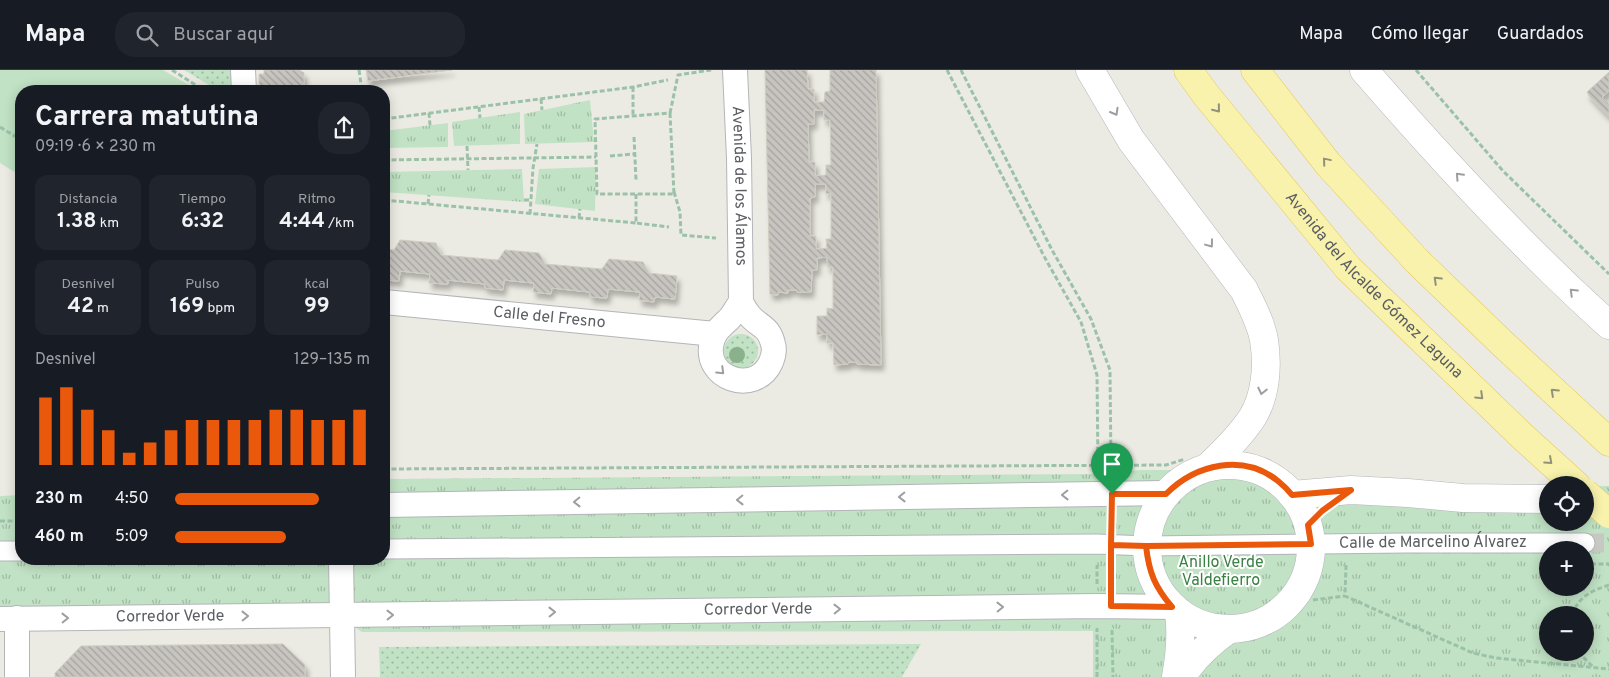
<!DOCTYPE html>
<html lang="es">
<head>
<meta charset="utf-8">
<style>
  body { margin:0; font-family:Overpass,sans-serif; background:#20242c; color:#f1f3f6; height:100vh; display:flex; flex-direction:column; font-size:19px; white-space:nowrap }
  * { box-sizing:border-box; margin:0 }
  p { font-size:16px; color:#9ea1a6 }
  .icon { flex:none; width:28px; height:28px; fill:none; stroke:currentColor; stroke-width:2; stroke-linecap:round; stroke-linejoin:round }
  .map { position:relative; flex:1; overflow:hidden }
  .panel { position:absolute; left:15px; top:15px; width:375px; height:480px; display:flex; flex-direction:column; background:#171b24; border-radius:20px; box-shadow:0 2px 12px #0003 }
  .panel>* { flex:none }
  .tools { position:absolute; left:1539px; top:406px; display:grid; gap:10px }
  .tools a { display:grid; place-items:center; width:55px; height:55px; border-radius:50%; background:#171b24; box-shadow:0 2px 12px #0003; font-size:25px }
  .pin { position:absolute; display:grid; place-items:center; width:42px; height:42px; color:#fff; margin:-51px -21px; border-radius:50% 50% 50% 0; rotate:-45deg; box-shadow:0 0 5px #0007 }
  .pin .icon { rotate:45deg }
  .round { display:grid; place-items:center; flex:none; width:52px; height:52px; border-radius:20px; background:#20242c }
  .summary { display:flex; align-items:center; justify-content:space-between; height:85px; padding:0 20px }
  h1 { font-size:28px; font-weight:700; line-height:38px }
  .metrics { display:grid; grid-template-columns:repeat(3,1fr); gap:8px; height:85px; padding:5px 20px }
  .metrics div { display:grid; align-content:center; border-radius:12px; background:#20242c; text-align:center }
  .metrics b { font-size:21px; font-weight:700 }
  .metrics small { font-size:14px; font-weight:400 }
  .metrics p { font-size:14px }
  .chart { height:140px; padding:10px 20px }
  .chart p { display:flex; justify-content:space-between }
  .chart svg { width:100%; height:90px; margin-top:5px; stroke:#ea580c; stroke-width:6 }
  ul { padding:0 20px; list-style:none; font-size:16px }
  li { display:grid; grid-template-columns:80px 60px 1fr; align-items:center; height:38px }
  li i { height:12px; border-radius:6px; background:#ea580c }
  header { display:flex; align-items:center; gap:30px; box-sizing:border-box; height:70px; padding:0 25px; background:#171b24; border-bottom:1px solid #363941 }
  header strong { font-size:24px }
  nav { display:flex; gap:28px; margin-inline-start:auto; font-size:18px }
  .search { width:350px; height:45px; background:#20242c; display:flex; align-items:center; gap:12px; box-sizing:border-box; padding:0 18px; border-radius:20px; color:#9ea1a6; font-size:19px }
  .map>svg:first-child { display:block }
</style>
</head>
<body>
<header>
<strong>Mapa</strong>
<div class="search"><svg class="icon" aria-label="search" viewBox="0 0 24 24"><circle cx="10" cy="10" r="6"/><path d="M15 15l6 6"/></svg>Buscar aquí</div>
<nav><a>Mapa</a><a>Cómo llegar</a><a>Guardados</a></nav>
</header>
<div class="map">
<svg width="1609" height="607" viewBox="0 0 1609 607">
  <defs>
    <pattern id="grass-dots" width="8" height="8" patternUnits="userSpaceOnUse" patternTransform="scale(1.25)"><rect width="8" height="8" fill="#c1e2c4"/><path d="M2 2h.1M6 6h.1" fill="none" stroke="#a0baa3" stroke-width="1.8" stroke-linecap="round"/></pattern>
    <pattern id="park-tufts" width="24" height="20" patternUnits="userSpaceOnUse" patternTransform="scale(1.25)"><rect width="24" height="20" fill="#c1e2c4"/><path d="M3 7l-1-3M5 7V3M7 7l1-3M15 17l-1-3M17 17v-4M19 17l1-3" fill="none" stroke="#a0baa3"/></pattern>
    <pattern id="building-back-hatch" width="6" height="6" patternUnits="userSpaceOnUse" patternTransform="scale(1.25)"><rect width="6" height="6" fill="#c8c5c0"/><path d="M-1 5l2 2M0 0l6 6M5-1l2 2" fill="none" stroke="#a5a39f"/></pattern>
    <filter id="shadow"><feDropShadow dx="3" dy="5.5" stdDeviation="2.5" flood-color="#0004"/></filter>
  </defs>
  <rect width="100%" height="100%" fill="#ecebe3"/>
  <g fill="url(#grass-dots)">
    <path d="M184,0H234V21H219Z"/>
    <circle cx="741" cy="281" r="17"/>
    <path d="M921,574L902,607H380L379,577Z"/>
  </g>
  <g fill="url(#park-tufts)" fill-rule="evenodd">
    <path d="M590,30L594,72L525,74L524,44Z"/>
    <path d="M520,42V74L454,76L452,52Z"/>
    <path d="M448,53V77L384,78V61Z"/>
    <path d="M596,97L595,141L535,134L539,99Z"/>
    <path d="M522,99L524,132L384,122V102Z"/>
    <path d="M1226,395C1257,397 1270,403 1292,425L1547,417L1548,452H1585V416H1609V607H1093V561L362,562L332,542L0,544V426L21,425V489H384V409L1098,404L1140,400H1199ZM1548,480H1585V518H1548ZM1548,545H1585V582H1548Z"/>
  </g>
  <path fill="#c1e2c4" d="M0,0H163L199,21H21V106L0,93Z"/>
  <g fill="url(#building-back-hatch)" stroke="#d0cdc2" fill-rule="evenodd" filter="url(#shadow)">
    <path d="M264,0H299L304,3V21H259V4H264Z"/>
    <path d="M366,0H452L368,11Z"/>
    <path d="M765,0H807L808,19H814V32H824L825,22L830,21V0H876L881,295L857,294V292H849L848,294L834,295L833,273H827V264L817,265V246H827V238L833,239V197H828L827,187L817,188V200H812L811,222H797V220H788V223L778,222V225L770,224ZM814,40H824V50H830L831,95H826V105L815,106V92H809L808,54H814ZM815,114H826V124L831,123V169H826L827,178L816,179V166H810V128L815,127Z"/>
    <path d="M1609,2V21L1602,27L1609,34V47L1589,26L1587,22Z"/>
    <path d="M400,170L436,173L441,185L498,190L505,180L539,183L545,194L602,199L609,189L643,192L649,203L677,206L675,229L655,227L654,232L639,230L640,222L608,219L607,228L590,227V222L552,218L551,224L533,222L534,213L504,210L503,220L485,218V214L448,210V214L429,213L430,204L400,201L399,211L384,210V179L394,180Z"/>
    <path d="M283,574L305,595V607H55V603L81,576Z"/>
  </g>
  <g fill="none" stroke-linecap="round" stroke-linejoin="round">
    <path stroke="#c8c8c3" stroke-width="19" stroke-dasharray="19 9" stroke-linecap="butt" d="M1585,473H1609"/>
    <g stroke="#b3b5b9" stroke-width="21">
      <g id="pedestrian">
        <path id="s1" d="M384,479L1097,474L1146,476L1407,473H1585"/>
        <path d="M0,481H21"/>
      </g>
    </g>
    <g stroke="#b3b5b9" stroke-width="26">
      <g id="minor">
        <path d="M243,0L244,21"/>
        <path id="s2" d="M735,0L739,88L741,232C736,238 733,246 727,251C720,258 714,262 712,272C702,308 755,327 771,292C773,287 775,280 773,274C769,256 759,257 749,245C746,241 743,236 741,232"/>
        <path id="s3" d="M384,232L715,264"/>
        <path d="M384,435L1166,423"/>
        <path d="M341,489L343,607"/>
        <path d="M17,548V607"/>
        <path id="s4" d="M0,549L1097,536L1173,537"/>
      </g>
    </g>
    <g stroke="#b3b5b9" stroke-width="29">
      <g id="tertiary">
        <path d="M1090,0L1131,70L1244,220C1252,236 1261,253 1264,270C1268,295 1266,326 1252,348C1240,366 1224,382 1208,397"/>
        <path d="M1364,0C1441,89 1521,176 1609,255"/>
        <circle cx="1229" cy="477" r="82"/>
        <path d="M1292,425L1351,420L1408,423L1463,428L1548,429"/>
        <path d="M1176,607C1180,585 1182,565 1179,543"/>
        <path d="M1181,607C1194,588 1209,573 1228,560"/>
      </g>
    </g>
    <g stroke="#e5cb63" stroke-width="29">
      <g id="primary">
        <path id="s5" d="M1188,0L1206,25L1348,198L1522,366L1576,415"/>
        <path d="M1255,0L1328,94L1417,191L1504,275L1609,372"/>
      </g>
    </g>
    <g stroke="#9bc2a9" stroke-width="3" stroke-dasharray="5 2.5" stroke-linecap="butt">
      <path d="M172,0L205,21"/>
      <path d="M359,0L362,21"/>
      <path d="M947,0L1045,188L1081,252L1097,305L1098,396"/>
      <path d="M961,0L1052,180L1091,249L1110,300L1111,397"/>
      <path d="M1416,0L1503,101L1609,204"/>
      <path d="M633,17V46"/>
      <path d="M541,29L542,40"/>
      <path d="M479,37L480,48"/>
      <path d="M429,43L430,55"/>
      <path d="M670,43L674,124H597L595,49Z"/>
      <path d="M670,43L678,5L711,0"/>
      <path d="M384,49L633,17L668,10"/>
      <path d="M0,57L21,70"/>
      <path d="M634,67L636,110"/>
      <path d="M467,76L468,100"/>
      <path d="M610,86L634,84"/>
      <path d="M384,90L596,87"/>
      <path d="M674,122L680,142L681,165L716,168"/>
      <path d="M636,124V153L669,157"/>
      <path d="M384,130L636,153"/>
      <path d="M524,130H531"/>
      <path d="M428,134L429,125"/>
      <path d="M530,144L533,98L537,74"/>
      <path d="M579,148L580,139"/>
      <path d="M384,399L1166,395L1185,389"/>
      <path d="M0,451H21"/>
      <path d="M1591,494H1609"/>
      <path d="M1346,495L1345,526L1473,583L1496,588L1609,599"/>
      <path d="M1097,514V495"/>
      <path d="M1111,514L1112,495"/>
      <path d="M1313,530L1345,526"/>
      <path d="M1572,545C1579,526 1591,521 1609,515"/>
      <path d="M1112,560L1113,607"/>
      <path d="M1578,582L1593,597"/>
      <path d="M1097,607V558"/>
    </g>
    <use href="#pedestrian" stroke="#fff" stroke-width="19"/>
    <use href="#minor" stroke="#fff" stroke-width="24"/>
    <use href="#tertiary" stroke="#fff" stroke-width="28"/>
    <use href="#primary" stroke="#f8f2ac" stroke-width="28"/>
    <g stroke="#e5cb63" stroke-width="29" stroke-linecap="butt">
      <path id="primary-bridge" d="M1585,423L1609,444"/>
    </g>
    <use href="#primary-bridge" stroke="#f8f2ac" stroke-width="28"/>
  </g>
  <circle fill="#8bb18c" cx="737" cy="285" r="8"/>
  <defs><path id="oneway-chevron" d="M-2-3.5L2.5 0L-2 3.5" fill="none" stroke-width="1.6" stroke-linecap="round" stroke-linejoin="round" transform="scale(1.25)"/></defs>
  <g stroke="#92917c">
    <use href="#oneway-chevron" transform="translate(1217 39) rotate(51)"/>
    <use href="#oneway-chevron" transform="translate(1326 91) rotate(-130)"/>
    <use href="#oneway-chevron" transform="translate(1437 210) rotate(-136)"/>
    <use href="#oneway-chevron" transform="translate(1554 322) rotate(-137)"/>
    <use href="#oneway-chevron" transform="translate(1480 326) rotate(44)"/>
    <use href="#oneway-chevron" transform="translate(1549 391) rotate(42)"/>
  </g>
  <g stroke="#9d9ea1">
    <use href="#oneway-chevron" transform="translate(1115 42) rotate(60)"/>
    <use href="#oneway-chevron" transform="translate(1459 106) rotate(-133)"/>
    <use href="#oneway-chevron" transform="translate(1210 174) rotate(53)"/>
    <use href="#oneway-chevron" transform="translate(1573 222) rotate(-136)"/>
    <use href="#oneway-chevron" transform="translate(721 301) rotate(44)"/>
    <use href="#oneway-chevron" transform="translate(1262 321) rotate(103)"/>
    <use href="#oneway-chevron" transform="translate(1065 425) rotate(179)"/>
    <use href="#oneway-chevron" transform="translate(902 427) rotate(179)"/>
    <use href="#oneway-chevron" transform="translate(740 430) rotate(179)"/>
    <use href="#oneway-chevron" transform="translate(577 432) rotate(179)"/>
    <use href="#oneway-chevron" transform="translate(1000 537) rotate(-1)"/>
    <use href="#oneway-chevron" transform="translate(837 539) rotate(-1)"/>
    <use href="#oneway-chevron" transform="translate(552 542) rotate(-1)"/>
    <use href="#oneway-chevron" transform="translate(390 545) rotate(-1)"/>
    <use href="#oneway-chevron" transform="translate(245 546) rotate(-1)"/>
    <use href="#oneway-chevron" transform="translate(65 548) rotate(-1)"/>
  </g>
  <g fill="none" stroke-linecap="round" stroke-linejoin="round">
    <g stroke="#fff" stroke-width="10">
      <path id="route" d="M1112,424L1111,475L1146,476C1149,503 1155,517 1172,537L1111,536V475L1146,476L1311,474L1308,455L1322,441L1351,420L1292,425C1288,420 1283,415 1278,411C1243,383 1196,394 1166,424H1112"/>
    </g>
    <use href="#route" stroke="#ea580c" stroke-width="6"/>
  </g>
  <g text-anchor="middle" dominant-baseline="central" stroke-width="4" stroke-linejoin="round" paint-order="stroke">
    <g font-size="16" fill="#5b5d62" stroke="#fff">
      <text stroke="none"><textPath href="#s2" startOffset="116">Avenida de los Álamos</textPath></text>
      <text stroke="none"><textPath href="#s5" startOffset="285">Avenida del Alcalde Gómez Laguna</textPath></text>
      <text stroke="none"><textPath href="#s3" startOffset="166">Calle del Fresno</textPath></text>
      <text stroke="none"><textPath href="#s1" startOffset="1049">Calle de Marcelino Álvarez</textPath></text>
      <text stroke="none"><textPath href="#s4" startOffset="758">Corredor Verde</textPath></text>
      <text stroke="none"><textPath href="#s4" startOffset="170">Corredor Verde</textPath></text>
    </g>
    <g font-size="16" fill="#3b8144" stroke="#fff">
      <text x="1221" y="493">Anillo Verde<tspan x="1221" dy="18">Valdefierro</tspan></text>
    </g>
  </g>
</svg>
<div class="tools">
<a><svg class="icon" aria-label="locate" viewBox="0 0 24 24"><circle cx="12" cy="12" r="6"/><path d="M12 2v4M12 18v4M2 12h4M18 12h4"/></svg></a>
<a>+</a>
<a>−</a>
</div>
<div class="pin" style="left:1112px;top:424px;background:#1e9e55"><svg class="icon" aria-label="arrive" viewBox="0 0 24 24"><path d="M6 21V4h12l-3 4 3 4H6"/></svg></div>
<section class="panel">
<div class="summary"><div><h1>Carrera matutina</h1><p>09:19 · 6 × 230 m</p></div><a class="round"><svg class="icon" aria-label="share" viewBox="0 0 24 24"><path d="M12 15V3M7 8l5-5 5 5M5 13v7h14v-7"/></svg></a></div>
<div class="metrics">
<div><p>Distancia</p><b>1.38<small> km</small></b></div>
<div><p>Tiempo</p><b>6:32</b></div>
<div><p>Ritmo</p><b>4:44<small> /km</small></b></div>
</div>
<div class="metrics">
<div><p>Desnivel</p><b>42<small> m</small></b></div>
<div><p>Pulso</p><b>169<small> bpm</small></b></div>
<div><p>kcal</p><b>99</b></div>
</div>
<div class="chart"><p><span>Desnivel</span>129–135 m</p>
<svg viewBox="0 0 160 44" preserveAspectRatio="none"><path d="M5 44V11M15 44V6M25 44V17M35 44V27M45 44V38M55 44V33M65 44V27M75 44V22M85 44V22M95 44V22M105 44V22M115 44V17M125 44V17M135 44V22M145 44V22M155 44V17"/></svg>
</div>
<ul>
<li><b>230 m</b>4:50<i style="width:74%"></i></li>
<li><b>460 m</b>5:09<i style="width:57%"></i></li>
</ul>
</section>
</div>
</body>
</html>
